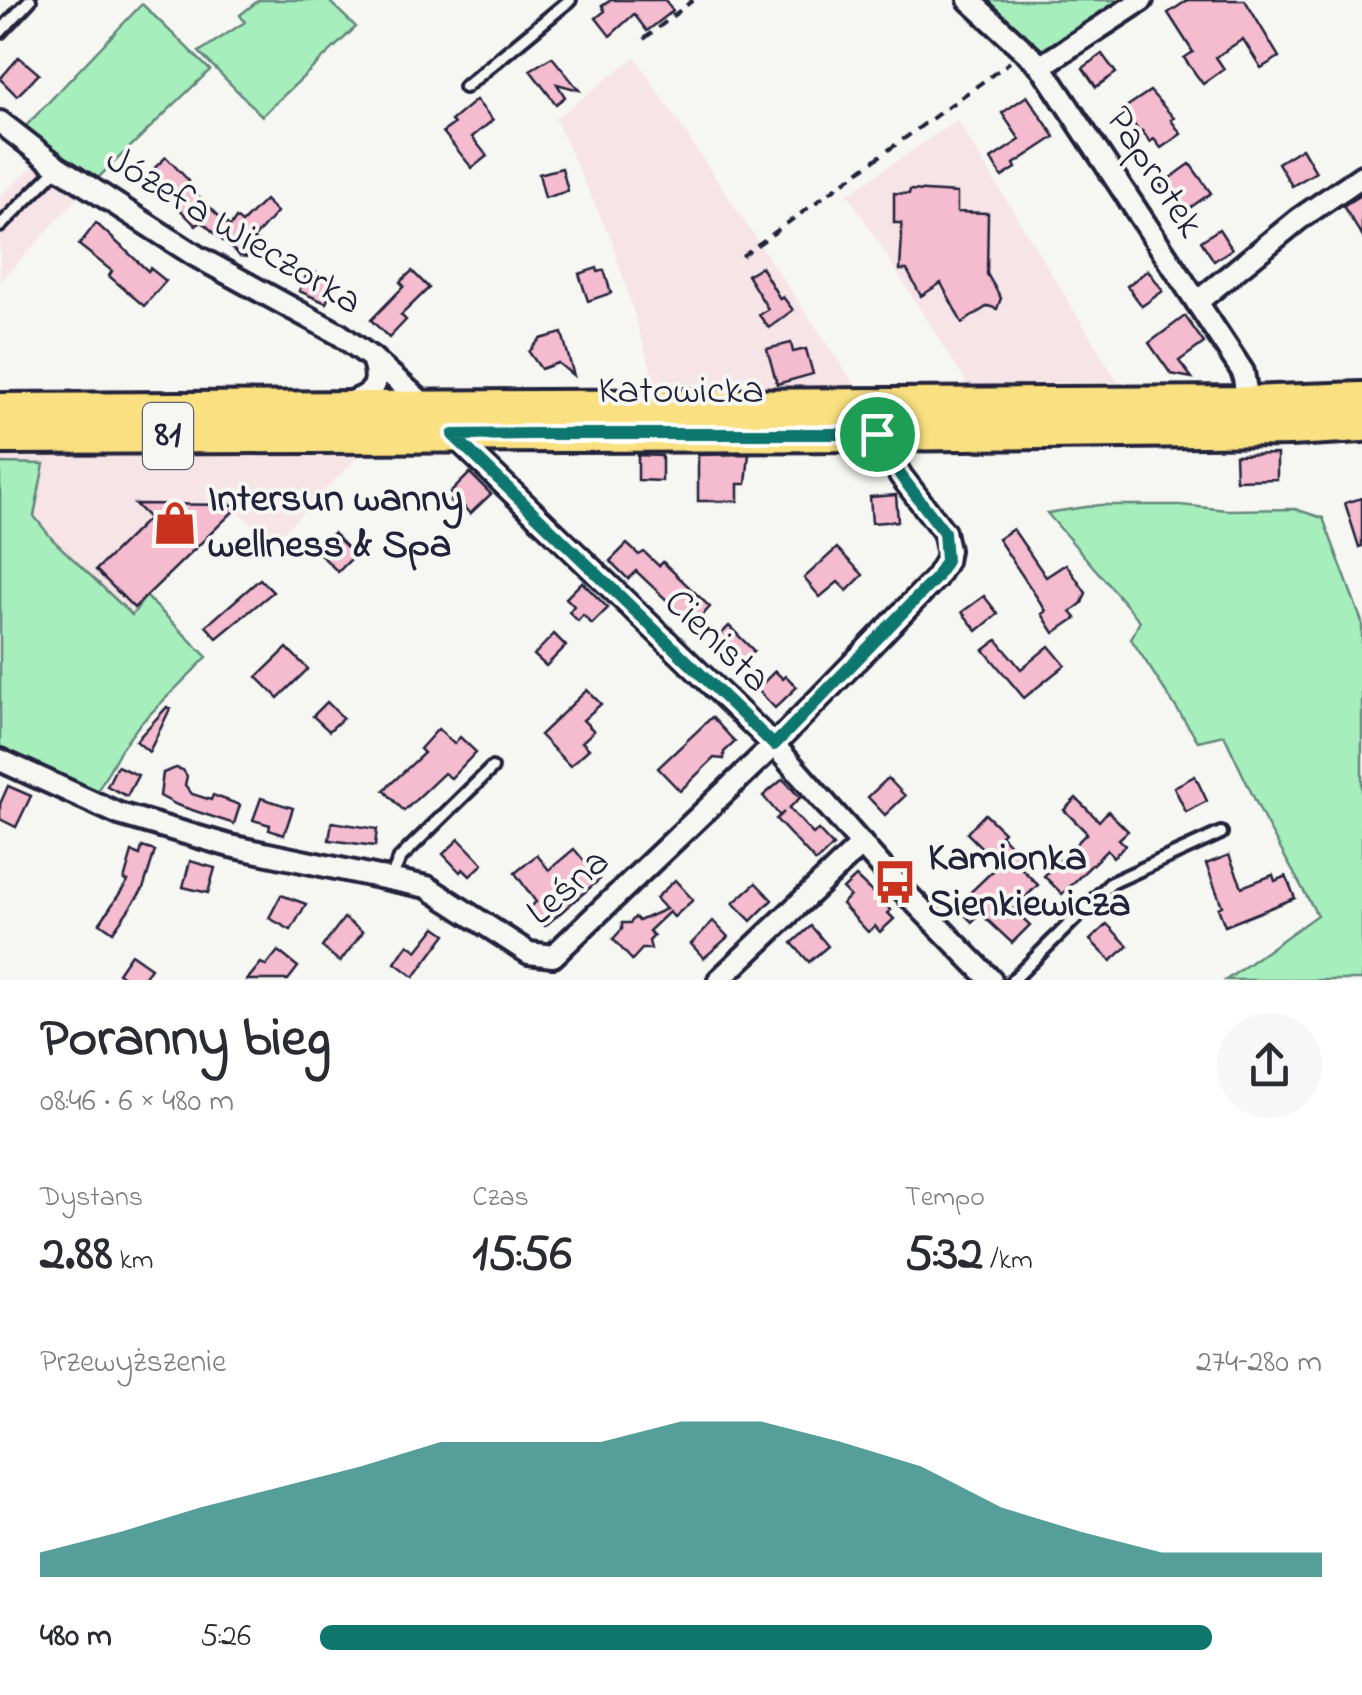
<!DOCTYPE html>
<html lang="pl">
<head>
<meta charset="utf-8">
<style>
  body { margin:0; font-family:"Indie Flower",sans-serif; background:#f7f7f7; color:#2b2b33; height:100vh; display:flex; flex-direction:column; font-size:38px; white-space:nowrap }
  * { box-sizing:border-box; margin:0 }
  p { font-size:32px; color:#7c7c81 }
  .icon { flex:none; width:55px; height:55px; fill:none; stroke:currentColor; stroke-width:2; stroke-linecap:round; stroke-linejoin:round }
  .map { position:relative; height:980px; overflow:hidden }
  .drawer { display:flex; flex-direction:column; background:#fff; flex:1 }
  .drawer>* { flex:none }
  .pin { position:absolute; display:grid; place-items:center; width:85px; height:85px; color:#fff; margin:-42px; border:5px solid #fff; border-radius:50%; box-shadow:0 2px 10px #0007 }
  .round { display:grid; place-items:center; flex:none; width:105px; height:105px; border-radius:52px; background:#f7f7f7 }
  .overview { display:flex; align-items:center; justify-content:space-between; height:170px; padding:0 40px }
  h1 { font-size:55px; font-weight:700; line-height:75px }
  .figures { display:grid; grid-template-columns:repeat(3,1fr); gap:15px; height:170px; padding:10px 40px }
  .figures div { display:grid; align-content:center }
  .figures b { font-size:50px; font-weight:700 }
  .figures small { font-size:28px; font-weight:400 }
  .figures p { font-size:28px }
  .chart { height:280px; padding:20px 40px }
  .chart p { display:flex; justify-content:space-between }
  .chart svg { width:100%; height:180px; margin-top:10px; fill:#0f766e; opacity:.7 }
  ul { padding:0 40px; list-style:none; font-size:32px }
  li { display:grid; grid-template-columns:160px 120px 1fr; align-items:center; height:75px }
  li i { height:25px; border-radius:12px; background:#0f766e }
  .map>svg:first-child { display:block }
</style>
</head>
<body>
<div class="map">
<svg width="1362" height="980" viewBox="0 0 1362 980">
  <rect width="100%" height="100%" fill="#f6f6f2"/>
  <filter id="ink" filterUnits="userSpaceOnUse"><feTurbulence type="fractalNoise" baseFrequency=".01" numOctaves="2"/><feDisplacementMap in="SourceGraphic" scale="20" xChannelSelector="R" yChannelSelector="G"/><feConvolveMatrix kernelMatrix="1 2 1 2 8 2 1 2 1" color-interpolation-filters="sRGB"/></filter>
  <g filter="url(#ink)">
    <g fill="#f6e4e7">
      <path d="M635,57L766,254L856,387L655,383L612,241L555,119Z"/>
      <path d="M957,120L1118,382L968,385L848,194Z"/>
      <path d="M37,163L83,192L0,282V196Z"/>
      <path d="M0,402L365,450L274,541L235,510L146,596L133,616L53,540L34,516L43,464L0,463Z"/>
    </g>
    <g fill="#a6efbd" stroke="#64887c" stroke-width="2.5">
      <path d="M259,0H328L356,27L262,116L199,52L245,22L240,15Z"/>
      <path d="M987,0H1132L1048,55Z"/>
      <path d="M142,4L210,70L97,179L59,154L26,126Z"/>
      <path d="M0,463L44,464L34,516L53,540L132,615L146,596L207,657L139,725L121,749L94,797L0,748Z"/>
      <path d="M1099,505H1180L1227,510L1295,509L1323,518L1362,622V980H1226L1317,915L1265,821L1224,735L1198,741L1131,639L1140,621L1047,513Z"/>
    </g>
    <g fill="#f5bbce" stroke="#22223b" stroke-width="2.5">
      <path d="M611,0H665L673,11L647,31L634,14L610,36L596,18L605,11L602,6Z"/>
      <path d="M1188,0H1245L1279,57L1261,68L1243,39L1216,57L1224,69L1203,84L1184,58L1193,52L1168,13Z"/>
      <path d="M1102,54L1116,73L1096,87L1083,68Z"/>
      <path d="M19,57L39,74L17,96L0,79Z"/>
      <path d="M552,57L579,90L557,84L565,97L556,104L530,70Z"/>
      <path d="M1150,91L1174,118L1171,120L1181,134L1161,148L1154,139L1150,142L1142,131L1140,133L1123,109Z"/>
      <path d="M1027,96L1055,137L1014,164L1016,168L1002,177L991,159L1020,140L1002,113Z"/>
      <path d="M476,100L493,120L472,137L487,156L472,168L443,132L454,124L451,121Z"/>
      <path d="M1302,148L1316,172L1292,186L1278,163Z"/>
      <path d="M166,157L189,181L186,184L230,227L236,218L242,223L265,200L277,212L253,239L258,242L246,257L240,256L201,221L196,226L164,193L160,197L143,179Z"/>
      <path d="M1190,164L1211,193L1181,214L1160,185Z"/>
      <path d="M562,168L568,191L545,198L539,174Z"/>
      <path d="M910,190L957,193V212L988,213L987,274L1001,298L997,309L988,306L962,323L941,283L921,296L907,270H900L902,235L901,223H894V193L909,194Z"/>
      <path d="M1362,194V236L1343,206Z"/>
      <path d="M96,223L148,271L150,268L166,281L144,306L109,276L112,271L79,245Z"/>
      <path d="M1219,229L1232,249L1214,261L1201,241Z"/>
      <path d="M761,267L780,299L783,297L793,310L769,328L759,315L768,309L747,275Z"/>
      <path d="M597,268L598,272L604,270L611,293L588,301L579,274Z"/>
      <path d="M309,270L336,281L326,303L299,291Z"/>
      <path d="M1148,270L1163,291L1142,306L1127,286Z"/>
      <path d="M412,271L429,288L401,315L406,320L389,338L371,320L404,286L400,282Z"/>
      <path d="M1185,316L1204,343L1179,361L1192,378L1171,374L1149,343Z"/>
      <path d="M562,333L574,376L558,363L541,369L529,352L540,339Z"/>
      <path d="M791,343L793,352L806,349L813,374L777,384L767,349Z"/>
      <path d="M749,454L746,484H738V501H698V455Z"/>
      <path d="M1277,454V479L1236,480L1235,455Z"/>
      <path d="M638,455L662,456V481L638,480Z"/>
      <path d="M470,473L491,494L470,514L464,507L459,512L450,502L454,497L450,493Z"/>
      <path d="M896,495L898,521L872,523L870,497Z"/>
      <path d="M1362,498V546L1359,547L1345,503Z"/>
      <path d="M135,504L240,505L134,608L96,570L149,518Z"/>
      <path d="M1013,529L1046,577L1066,564L1086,593L1082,603L1071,612L1076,618L1054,633L1042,614L1046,611L998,539Z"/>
      <path d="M333,533L355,555L338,572L316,550Z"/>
      <path d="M627,544L639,555L644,552L659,566L663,562L710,607L693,625L636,571L628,579L610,561Z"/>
      <path d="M837,548L863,575L847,591L838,582L820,597L804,578Z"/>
      <path d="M260,579L273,592L217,638L206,626Z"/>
      <path d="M582,582L608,608L592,624L583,615L578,621L569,612L574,606L566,598Z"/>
      <path d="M984,596L998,614L977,631L962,612Z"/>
      <path d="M729,626L754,651L736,669L711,644Z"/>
      <path d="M554,634L566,646L546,666L534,655Z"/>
      <path d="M997,640L1021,669L1049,646L1065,665L1024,698L984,650Z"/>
      <path d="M287,648L308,669L278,698L257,677Z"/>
      <path d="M775,671L783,679L786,676L797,687L775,708L757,689Z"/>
      <path d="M587,690L601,704L583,720L594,731L582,742L589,749L570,766L540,735Z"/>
      <path d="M327,702L343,718L329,731L313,716Z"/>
      <path d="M167,707L170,709L149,752L136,741Z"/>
      <path d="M712,717L735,742L724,752V759L714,758L680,791L658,768Z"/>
      <path d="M438,729L454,744L460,737L476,752L451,778L444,773L404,811L384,790L424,753L420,749Z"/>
      <path d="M117,766L138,775L127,796L107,786Z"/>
      <path d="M176,768L183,770L187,776L185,785L192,794L211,800L213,795L240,805L234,824L177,805L160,796L163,773Z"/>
      <path d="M1195,776L1207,801L1186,812L1174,787Z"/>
      <path d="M888,778L905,796L885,815L868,797Z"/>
      <path d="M783,779L800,798L789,808L813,834L818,830L833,846L816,862L776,819L784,812L780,816L763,796Z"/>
      <path d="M8,786L31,796L16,827L0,819V804Z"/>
      <path d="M261,798L293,808L284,835L269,830L270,825L253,820Z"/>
      <path d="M1076,798L1099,821L1108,811L1128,831L1119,839L1125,845L1120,851L1113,857L1107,850L1062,894L1044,876L1087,833L1064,810Z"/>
      <path d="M985,814L1004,832L1001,835L1021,856L1015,862L1038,885L1013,909L1030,925L1012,943L980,913L972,922L956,906L999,865L967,833Z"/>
      <path d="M332,822L377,829L375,846L329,840Z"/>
      <path d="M459,839L483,864L470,876L463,869L460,872L443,854Z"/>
      <path d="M142,847L155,851L143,889L113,932L100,923L128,881L124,880L132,852L140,855Z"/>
      <path d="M574,849L600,879L545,926L529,908L536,902L515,873L537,855L549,870Z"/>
      <path d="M1229,855L1242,887L1273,875L1275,881L1286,876L1295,898L1225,926L1218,908L1222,906L1206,864Z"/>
      <path d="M190,861L215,868L208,893L183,887Z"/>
      <path d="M856,877L891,910L888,913L894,919L880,932L875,926L868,932L842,904L850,896L843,889Z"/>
      <path d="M675,880L693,900L674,917L669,912L649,931L654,936L649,941L651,949H642L632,960L613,939L622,929V923H630L635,917L639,921L666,909L656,898Z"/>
      <path d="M756,883L772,900L751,921L733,903Z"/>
      <path d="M281,895L306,904L291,930L269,918Z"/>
      <path d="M344,918L363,932L340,962L322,947Z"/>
      <path d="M713,921L728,937L704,958L691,944Z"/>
      <path d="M1107,924L1128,946L1111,961L1090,940Z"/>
      <path d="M811,926L828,946L809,962L792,943Z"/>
      <path d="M436,927L446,934L414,977L395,963L408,944L417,951Z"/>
      <path d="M278,951L298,967L288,980H247L261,963L266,966Z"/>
      <path d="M131,954L151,968L142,980H129L118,973Z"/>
    </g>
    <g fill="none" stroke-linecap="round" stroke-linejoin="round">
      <g stroke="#22223b" stroke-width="18">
        <g id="lane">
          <path d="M0,32L30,0"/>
          <path d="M465,87L570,0"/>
          <path d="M0,226L58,168"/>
          <path d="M391,878L400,858L492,768"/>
          <path d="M1013,980L1111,883L1221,833"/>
        </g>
      </g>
      <g stroke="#22223b" stroke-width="28">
        <g id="street">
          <path d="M969,0L1041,66L1243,372L1248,403"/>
          <path d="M1041,66L1142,0"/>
          <path d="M0,122L58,167L196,256L339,334L372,358L426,406"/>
          <path d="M1197,302L1299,219L1362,176"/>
          <path d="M348,403C375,394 381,385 372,358"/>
          <path d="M453,435L774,745L895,882L991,980"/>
          <path d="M0,760L119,814L230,846L427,887L529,953L553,956L774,745L936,578L946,561L948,550L944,532L901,476L877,434"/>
          <path d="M719,980L862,844"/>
        </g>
      </g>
      <g stroke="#22223b" stroke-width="40">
        <g id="primary">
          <path d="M0,410L1248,403L1362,399"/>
          <path d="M0,437L877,434L1290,429L1362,425"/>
        </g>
      </g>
      <g stroke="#22223b" stroke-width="4" stroke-dasharray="10 8" stroke-linecap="butt">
        <path d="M644,39L693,0"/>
        <path d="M742,256L1010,62"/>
      </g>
      <use href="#lane" stroke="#f6f6f2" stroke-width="10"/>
      <use href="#street" stroke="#f6f6f2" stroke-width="20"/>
      <use href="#primary" stroke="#f9e181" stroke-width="32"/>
    </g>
  </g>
  <g fill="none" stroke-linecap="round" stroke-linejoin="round" filter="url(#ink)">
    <g stroke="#fff" stroke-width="20">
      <path id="route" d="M531,434H877L901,476L944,532L946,561L936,578L774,745L453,435Z"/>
    </g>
    <use href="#route" stroke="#0f766e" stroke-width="12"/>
  </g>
  <defs>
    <g id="shop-bare" transform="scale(3.45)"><path d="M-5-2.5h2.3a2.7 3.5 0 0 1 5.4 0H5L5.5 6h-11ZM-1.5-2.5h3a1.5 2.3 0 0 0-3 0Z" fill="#c8321e" stroke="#f6f6f2" stroke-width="2.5" paint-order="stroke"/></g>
    <g id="bus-bare" transform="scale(3.45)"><path d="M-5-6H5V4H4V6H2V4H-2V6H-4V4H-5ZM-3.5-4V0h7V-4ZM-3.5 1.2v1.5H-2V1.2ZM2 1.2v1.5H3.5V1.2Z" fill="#c8321e" stroke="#f6f6f2" stroke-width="2.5" paint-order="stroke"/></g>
  </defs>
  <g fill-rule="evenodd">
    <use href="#shop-bare" x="175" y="523"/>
    <use href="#bus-bare" x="895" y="882"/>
  </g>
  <g text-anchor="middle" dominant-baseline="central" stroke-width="8" stroke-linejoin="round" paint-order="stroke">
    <rect fill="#f6f6f2" stroke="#626272" stroke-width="2.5" x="143" y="403" width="50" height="66" rx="8"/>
    <g font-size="38" font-weight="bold" fill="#22223b">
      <text x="168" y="436">81</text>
    </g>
    <g font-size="40" fill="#22223b" stroke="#f6f6f2">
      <text transform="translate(1153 173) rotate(57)">Paprotek</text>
      <text transform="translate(233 232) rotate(31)">Józefa Wieczorka</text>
      <text x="681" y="392">Katowicka</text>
      <text transform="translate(716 642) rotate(44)">Cienista</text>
      <text transform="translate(569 888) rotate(-41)">Leśna</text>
    </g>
    <g font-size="40" font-weight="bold" fill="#22223b" stroke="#f6f6f2" text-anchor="start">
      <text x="208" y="500">Intersun wanny<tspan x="208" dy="46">wellness &amp; Spa</tspan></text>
      <text x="928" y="859">Kamionka<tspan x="928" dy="46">Sienkiewicza</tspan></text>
    </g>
  </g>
</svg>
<div class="pin" style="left:877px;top:434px;background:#1e9e55"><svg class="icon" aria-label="arrive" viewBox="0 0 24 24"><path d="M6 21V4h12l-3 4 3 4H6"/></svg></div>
</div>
<section class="drawer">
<div class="overview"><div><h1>Poranny bieg</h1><p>08:46 · 6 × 480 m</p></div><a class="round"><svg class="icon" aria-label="share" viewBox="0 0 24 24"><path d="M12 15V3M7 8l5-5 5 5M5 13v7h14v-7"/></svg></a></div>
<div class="figures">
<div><p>Dystans</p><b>2.88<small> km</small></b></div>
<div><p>Czas</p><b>15:56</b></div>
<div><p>Tempo</p><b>5:32<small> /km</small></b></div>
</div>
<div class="chart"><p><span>Przewyższenie</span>274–280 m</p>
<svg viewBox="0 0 160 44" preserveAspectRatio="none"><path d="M0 44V38L10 33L20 27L30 22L40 17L50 11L60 11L70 11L80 6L90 6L100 11L110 17L120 27L130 33L140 38L150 38L160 38V44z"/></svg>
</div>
<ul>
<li><b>480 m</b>5:26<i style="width:89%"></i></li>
</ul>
</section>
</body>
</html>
